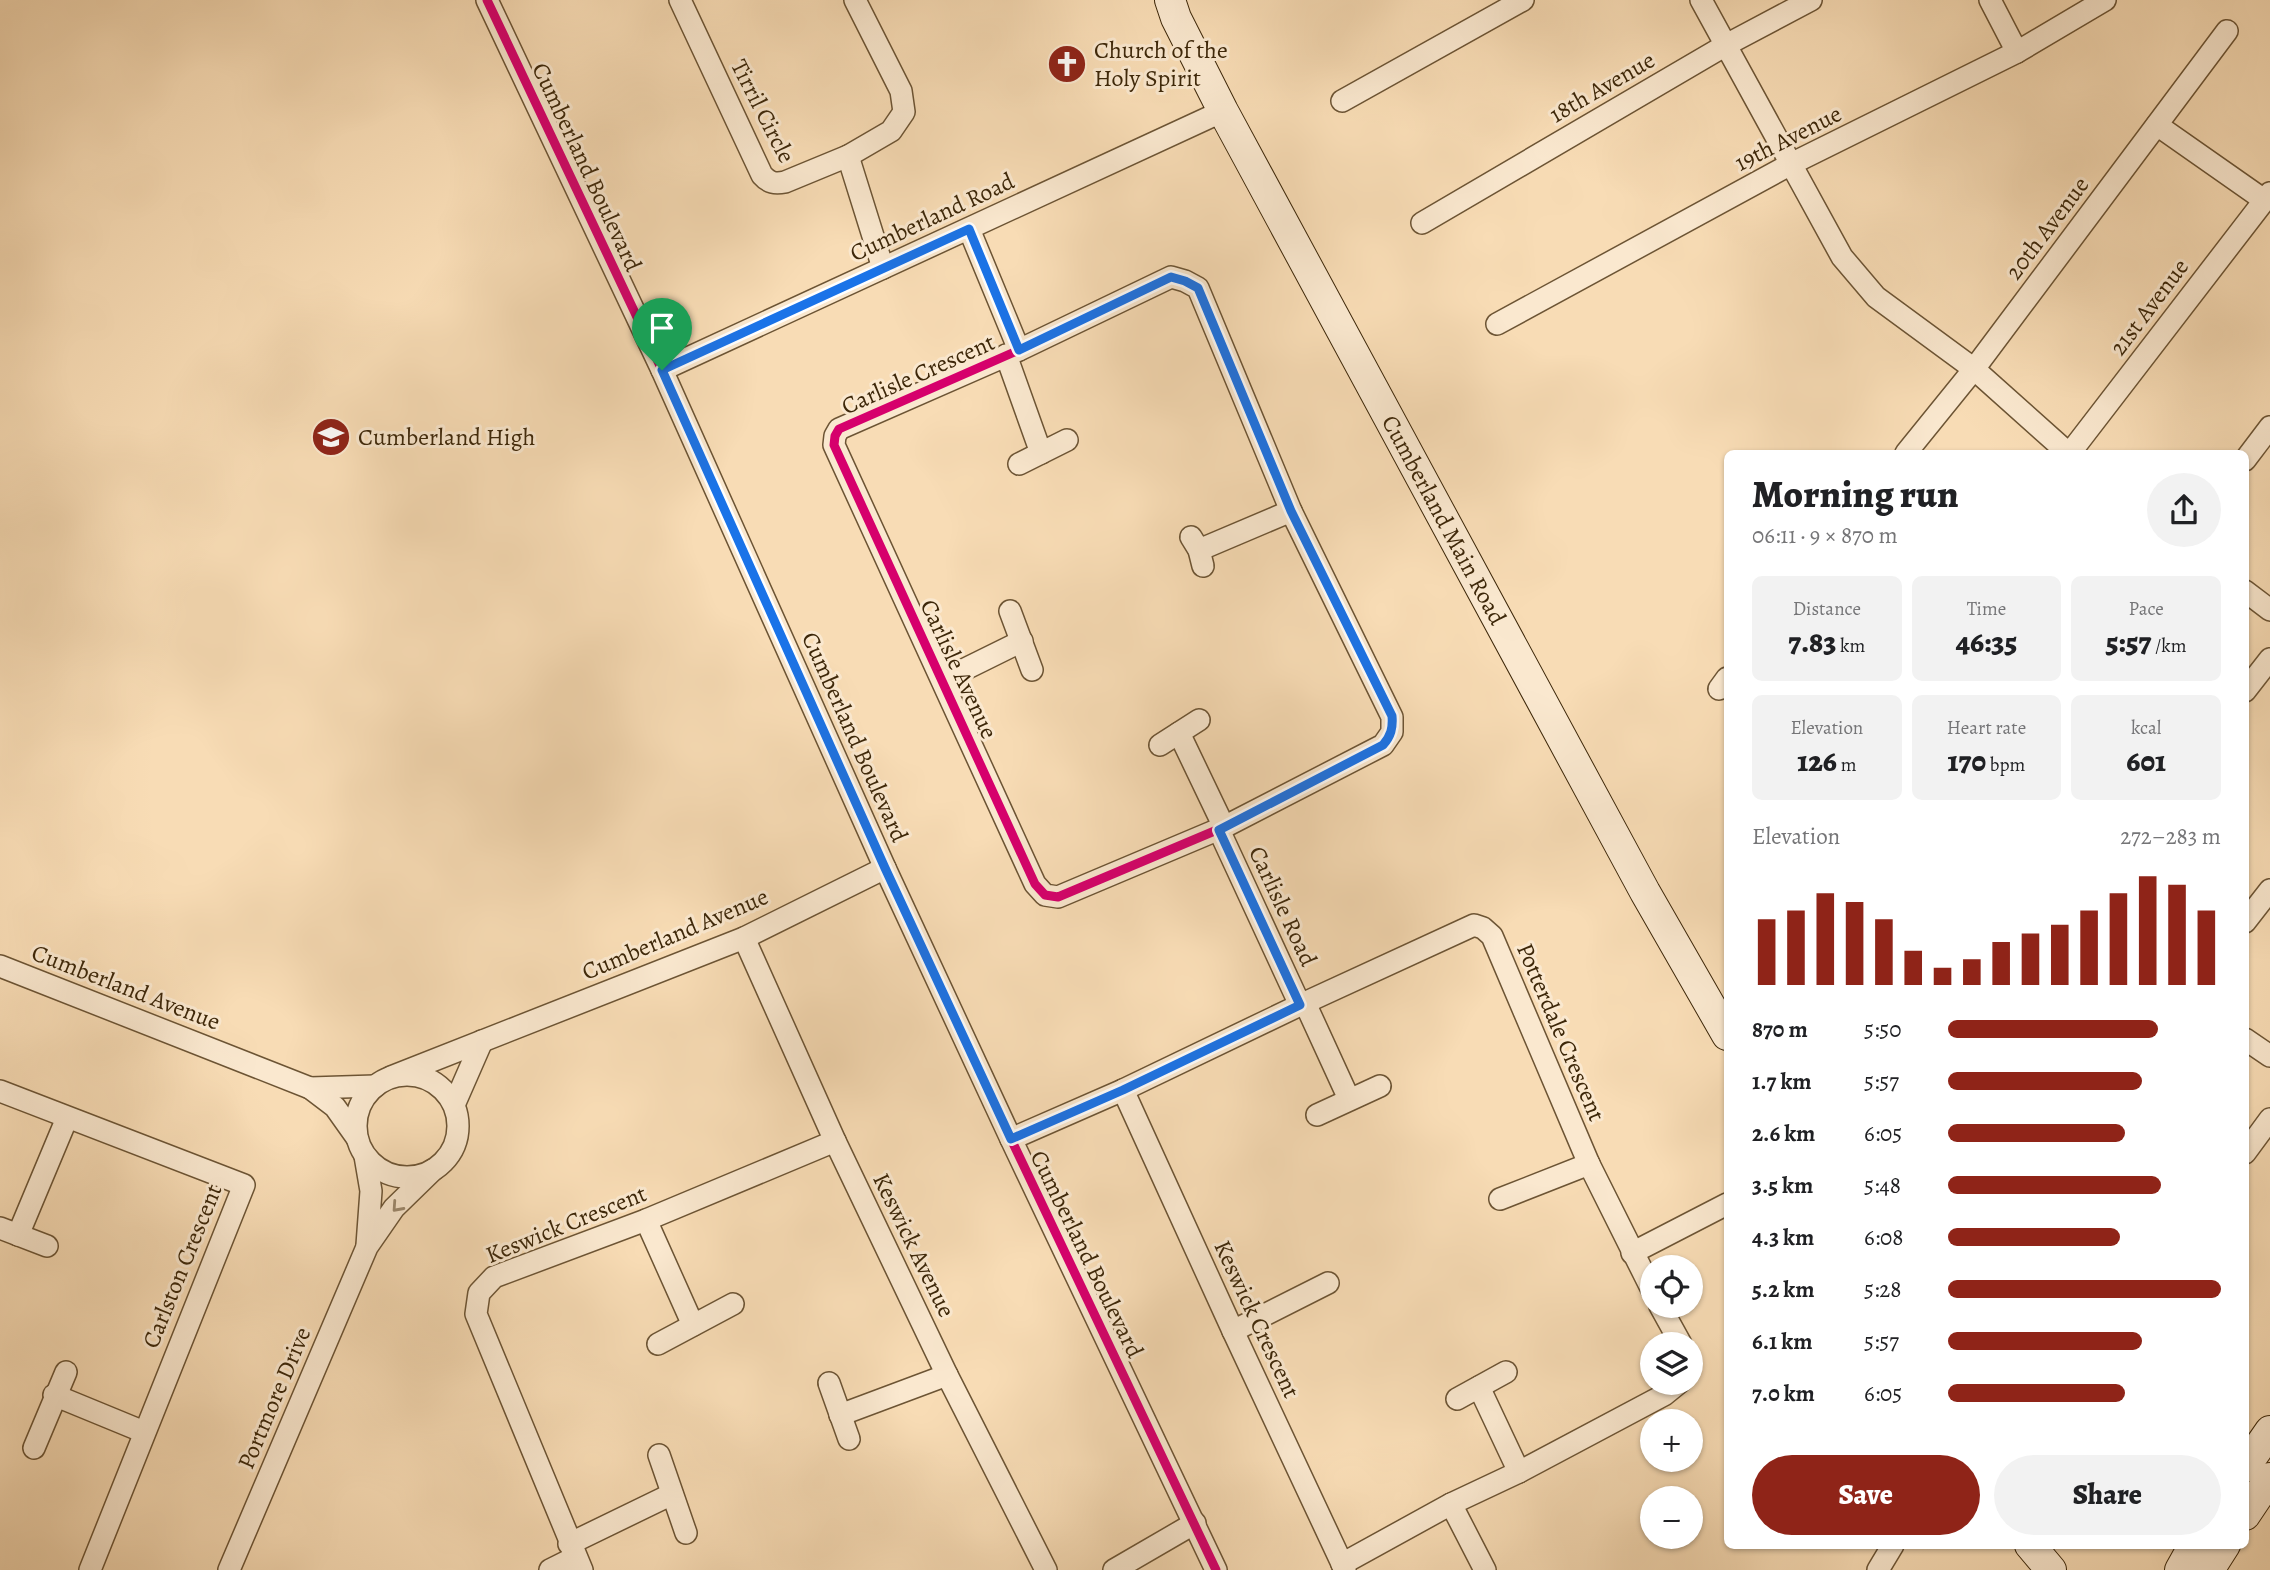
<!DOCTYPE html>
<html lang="en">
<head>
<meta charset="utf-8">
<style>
  body { margin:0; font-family:Alegreya,serif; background:#f2f2f2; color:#202124; height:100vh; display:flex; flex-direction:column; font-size:26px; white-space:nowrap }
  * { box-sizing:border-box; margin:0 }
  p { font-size:23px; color:#757577 }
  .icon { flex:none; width:38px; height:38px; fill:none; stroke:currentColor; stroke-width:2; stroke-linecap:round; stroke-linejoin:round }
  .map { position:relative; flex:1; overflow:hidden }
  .sheet { position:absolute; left:1724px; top:450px; width:525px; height:1099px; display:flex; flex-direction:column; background:#fff; border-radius:10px; box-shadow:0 2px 5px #0004 }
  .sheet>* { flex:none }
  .tools { position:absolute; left:1640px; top:1255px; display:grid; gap:14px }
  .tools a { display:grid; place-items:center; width:63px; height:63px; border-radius:50%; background:#fff; box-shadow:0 2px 5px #0004; font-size:35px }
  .pin { position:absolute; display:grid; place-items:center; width:60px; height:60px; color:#fff; margin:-72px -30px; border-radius:50% 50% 50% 0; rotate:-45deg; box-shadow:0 0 7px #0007 }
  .pin .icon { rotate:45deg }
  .round { display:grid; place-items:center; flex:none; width:74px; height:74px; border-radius:37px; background:#f2f2f2 }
  .summary { display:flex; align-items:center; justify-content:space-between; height:119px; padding:0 28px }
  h1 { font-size:38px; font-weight:800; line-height:52px }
  .figures { display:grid; grid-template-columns:repeat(3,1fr); gap:10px; height:119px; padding:7px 28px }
  .figures div { display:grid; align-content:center; border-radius:10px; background:#f2f2f2; text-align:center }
  .figures b { font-size:30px; font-weight:800 }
  .figures small { font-size:19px; font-weight:400 }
  .figures p { font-size:19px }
  .chart { height:196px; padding:14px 28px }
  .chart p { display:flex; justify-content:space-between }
  .chart svg { width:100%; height:126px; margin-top:7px; stroke:#8f2418; stroke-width:6 }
  .button { display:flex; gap:14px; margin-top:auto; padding:14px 28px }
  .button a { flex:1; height:80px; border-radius:42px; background:#8f2418; color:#fff; font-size:28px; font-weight:800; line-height:80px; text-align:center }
  .button a+a { background:#f2f2f2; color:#202124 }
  ul { padding:0 28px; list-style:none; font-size:23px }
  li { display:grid; grid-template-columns:112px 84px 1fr; align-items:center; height:52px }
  li i { height:18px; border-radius:9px; background:#8f2418 }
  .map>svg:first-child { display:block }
</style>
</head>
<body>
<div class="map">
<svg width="2270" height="1570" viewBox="0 0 2270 1570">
  <rect width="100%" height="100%" fill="#f8dcb5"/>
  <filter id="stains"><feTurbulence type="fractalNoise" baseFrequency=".00286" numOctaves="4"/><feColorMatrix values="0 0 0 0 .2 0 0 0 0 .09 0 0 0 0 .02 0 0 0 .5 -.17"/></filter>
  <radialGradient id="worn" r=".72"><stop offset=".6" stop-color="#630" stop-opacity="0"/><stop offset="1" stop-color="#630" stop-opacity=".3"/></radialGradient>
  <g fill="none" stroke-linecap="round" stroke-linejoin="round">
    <g stroke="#6c5434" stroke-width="24">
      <g id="street">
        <path d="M487,0L662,370L885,868L1011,1139L1216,1570"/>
        <path d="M680,0L762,175C769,183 775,184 785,182L848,156L891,131L904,112L901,91L855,0"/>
        <path d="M1701,0L1842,257L1876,297L1974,369L2068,453"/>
        <path d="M1990,0L2017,52"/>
        <path d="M1342,101L1523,0"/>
        <path d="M2157,125L2264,200"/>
        <path d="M848,156L883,268"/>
        <path d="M1422,223L1726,45L1811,0"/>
        <path d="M969,229L1019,350"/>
        <path d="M1171,277L1185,281L1198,288L1291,511L1392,717V732L1383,745L1224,827L1058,897L1045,895L1035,884L834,445L835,436L839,429L1019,350Z"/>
        <path d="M1497,324L1791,164L2017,52L2105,0"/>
        <path d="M1006,355L1041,453"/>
        <path d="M662,370L1223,111"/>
        <path d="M1906,453L1974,369L2227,31"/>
        <path d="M2070,453L2270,193"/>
        <path d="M2245,460L2270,427"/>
        <path d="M1019,464L1067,440"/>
        <path d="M1191,537L1199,550L1203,566"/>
        <path d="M1199,550L1291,511"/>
        <path d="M2245,591L2270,610"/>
        <path d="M1010,611L1032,670"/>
        <path d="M943,680L1022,641"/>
        <path d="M1719,689L1727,678"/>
        <path d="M2245,691L2270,659"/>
        <path d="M1179,733L1224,827"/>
        <path d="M1160,745L1199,720"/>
        <path d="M1219,830L1300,1005"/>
        <path d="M2245,922L2270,890"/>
        <path d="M744,938L835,1141L947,1375L1046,1570"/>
        <path d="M0,966L310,1088L335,1107L357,1138"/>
        <path d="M1305,1003L1349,1099"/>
        <path d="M2245,1039L2270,1056"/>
        <circle cx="407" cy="1126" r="51"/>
        <path d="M391,1077L744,938L885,868"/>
        <path d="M310,1088L375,1086"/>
        <path d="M1123,1090L1233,1331L1345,1570"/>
        <path d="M0,1091L244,1185L90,1570"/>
        <path d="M454,1105L482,1041"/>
        <path d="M1317,1115L1380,1086"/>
        <path d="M1011,1139L1123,1090L1300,1005L1474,925L1483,928L1492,936L1589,1164L1652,1290"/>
        <path d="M2245,1153L2270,1119"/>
        <path d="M365,1156L371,1191L367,1245"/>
        <path d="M1500,1199L1589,1164"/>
        <path d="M646,1220L693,1325"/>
        <path d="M0,1228L47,1246"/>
        <path d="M18,1235L67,1118"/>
        <path d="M1632,1253L1727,1204"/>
        <path d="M1660,1306L1681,1344"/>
        <path d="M1233,1331L1328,1283"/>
        <path d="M658,1344L733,1304"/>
        <path d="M829,1383L849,1439"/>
        <path d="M1479,1387L1519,1472"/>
        <path d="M54,1395L144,1432"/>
        <path d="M1457,1399L1506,1372"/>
        <path d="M840,1415L947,1375"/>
        <path d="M34,1448L66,1372"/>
        <path d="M659,1455L686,1533"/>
        <path d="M1451,1504L1519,1472L1664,1395L1680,1382"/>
        <path d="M569,1544L672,1494"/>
        <path d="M1342,1564L1451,1504L1485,1570"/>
        <path d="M229,1570L367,1247L394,1208L433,1170"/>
        <path d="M550,1570L576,1557"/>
        <path d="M582,1570L476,1314L479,1293L494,1277L646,1220L835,1141"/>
        <path d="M1114,1570L1195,1523"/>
        <path d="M1878,1570L1893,1545"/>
      </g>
    </g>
    <g stroke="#3d2709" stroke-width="32">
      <g id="secondary">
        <path id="s1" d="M1170,0L1176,18L1223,111L1645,892L1727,1035"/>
        <path d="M2245,1467L2270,1431"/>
        <path d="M2245,1515L2270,1478"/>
        <path d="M2030,1545L2051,1570"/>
        <path d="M2180,1570L2194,1545"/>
        <path d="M2209,1570L2225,1545"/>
      </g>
    </g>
    <use href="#street" stroke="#fae8cf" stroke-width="21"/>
    <use href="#secondary" stroke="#fae8cf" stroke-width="30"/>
    <g stroke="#fae8cf" stroke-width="13">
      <g id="cycleway">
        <path d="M487,0L662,370L885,868L1011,1139L1216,1570"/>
        <path d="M1171,277L1185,281L1198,288L1291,511L1392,717V732L1383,745L1224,827L1058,897L1045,895L1035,884L834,445L835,436L839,429L1019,350Z"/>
      </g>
    </g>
    <use href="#cycleway" stroke="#d6006c" stroke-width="9"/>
  </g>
  <defs><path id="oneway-chevron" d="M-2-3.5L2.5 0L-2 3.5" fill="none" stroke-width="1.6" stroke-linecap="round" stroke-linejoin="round" transform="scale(1.75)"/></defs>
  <use stroke="#9c886c" href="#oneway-chevron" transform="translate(397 1207) rotate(132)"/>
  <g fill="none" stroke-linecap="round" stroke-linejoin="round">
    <g stroke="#fff" stroke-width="14">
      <path id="route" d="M969,229L1019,350L1171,277L1185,281L1198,288L1291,511L1392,716C1393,728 1391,736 1383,745L1219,830L1300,1005L1123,1090L1011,1139L885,868L662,370Z"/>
    </g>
    <use href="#route" stroke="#1a73e8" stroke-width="9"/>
  </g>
  <defs>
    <g id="church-disc" transform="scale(2.0125)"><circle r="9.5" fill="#8f2418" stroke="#fae8cf"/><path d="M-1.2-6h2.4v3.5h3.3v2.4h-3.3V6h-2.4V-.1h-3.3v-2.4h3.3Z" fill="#fff"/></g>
    <g id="school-disc" transform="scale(2.0125)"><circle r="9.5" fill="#8f2418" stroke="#fae8cf"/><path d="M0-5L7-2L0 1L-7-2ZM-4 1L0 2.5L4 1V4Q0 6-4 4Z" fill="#fff"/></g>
  </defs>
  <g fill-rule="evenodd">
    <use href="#church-disc" x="1067" y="64"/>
    <use href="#school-disc" x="331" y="437"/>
  </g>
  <g text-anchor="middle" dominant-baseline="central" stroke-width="6" stroke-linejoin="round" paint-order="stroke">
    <g font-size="24" fill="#3d2709" stroke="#fae8cf" text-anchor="start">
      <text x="1094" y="50">Church of the<tspan x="1094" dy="28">Holy Spirit</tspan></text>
      <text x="358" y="437">Cumberland High</text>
    </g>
    <g font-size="24" fill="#3d2709" stroke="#fae8cf">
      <text transform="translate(1602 87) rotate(-30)">18th Avenue</text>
      <text transform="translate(763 111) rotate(63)">Tirril Circle</text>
      <text transform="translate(1788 138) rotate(-27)">19th Avenue</text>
      <text transform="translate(587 167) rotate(65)">Cumberland Boulevard</text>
      <text transform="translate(932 217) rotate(-25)">Cumberland Road</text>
      <text transform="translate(2047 228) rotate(-53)">20th Avenue</text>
      <text transform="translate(2149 307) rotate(-53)">21st Avenue</text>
      <text transform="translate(918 374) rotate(-24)">Carlisle Crescent</text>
      <text stroke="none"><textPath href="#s1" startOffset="588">Cumberland Main Road</textPath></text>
      <text transform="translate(959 669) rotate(65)">Carlisle Avenue</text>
      <text transform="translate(855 737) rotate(66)">Cumberland Boulevard</text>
      <text transform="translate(1283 906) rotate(65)">Carlisle Road</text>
      <text transform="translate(675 934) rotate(-23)">Cumberland Avenue</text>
      <text transform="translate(126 987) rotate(21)">Cumberland Avenue</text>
      <text transform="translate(1561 1032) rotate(67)">Potterdale Crescent</text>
      <text transform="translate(566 1224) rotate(-22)">Keswick Crescent</text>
      <text transform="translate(914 1245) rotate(64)">Keswick Avenue</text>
      <text transform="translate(1087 1254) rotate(64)">Cumberland Boulevard</text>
      <text transform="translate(182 1266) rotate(-68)">Carlston Crescent</text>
      <text transform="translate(1257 1319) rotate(65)">Keswick Crescent</text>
      <text transform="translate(274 1398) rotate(-67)">Portmore Drive</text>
    </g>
  </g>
  <rect width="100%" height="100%" filter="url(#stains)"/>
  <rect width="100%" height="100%" fill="url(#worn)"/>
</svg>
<div class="tools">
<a><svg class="icon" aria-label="locate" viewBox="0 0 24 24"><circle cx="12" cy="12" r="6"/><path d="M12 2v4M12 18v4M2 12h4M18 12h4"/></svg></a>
<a><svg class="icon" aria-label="layers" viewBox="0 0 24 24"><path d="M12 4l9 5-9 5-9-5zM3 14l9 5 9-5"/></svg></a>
<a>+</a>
<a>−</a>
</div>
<div class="pin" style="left:662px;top:370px;background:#1e9e55"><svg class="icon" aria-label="arrive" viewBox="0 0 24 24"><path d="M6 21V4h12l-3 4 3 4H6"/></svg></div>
<section class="sheet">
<div class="summary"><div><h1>Morning run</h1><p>06:11 · 9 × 870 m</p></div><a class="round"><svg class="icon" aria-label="share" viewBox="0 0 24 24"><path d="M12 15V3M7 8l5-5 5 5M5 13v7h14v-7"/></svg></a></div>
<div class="figures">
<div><p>Distance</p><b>7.83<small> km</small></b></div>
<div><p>Time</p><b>46:35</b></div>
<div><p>Pace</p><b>5:57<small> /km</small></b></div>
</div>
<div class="figures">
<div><p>Elevation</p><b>126<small> m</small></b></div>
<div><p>Heart rate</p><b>170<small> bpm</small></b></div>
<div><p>kcal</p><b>601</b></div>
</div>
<div class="chart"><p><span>Elevation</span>272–283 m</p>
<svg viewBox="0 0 160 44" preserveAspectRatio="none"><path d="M5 44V21M15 44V18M25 44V12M35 44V15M45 44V21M55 44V32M65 44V38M75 44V35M85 44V29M95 44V26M105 44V23M115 44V18M125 44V12M135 44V6M145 44V9M155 44V18"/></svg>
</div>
<ul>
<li><b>870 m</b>5:50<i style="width:77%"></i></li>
<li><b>1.7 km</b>5:57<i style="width:71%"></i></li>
<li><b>2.6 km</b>6:05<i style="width:65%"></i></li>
<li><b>3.5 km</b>5:48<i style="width:78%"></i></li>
<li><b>4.3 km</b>6:08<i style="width:63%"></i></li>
<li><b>5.2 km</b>5:28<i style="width:100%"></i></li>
<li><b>6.1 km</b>5:57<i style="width:71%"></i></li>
<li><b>7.0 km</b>6:05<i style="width:65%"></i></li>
</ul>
<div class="button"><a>Save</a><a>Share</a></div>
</section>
</div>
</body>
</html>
